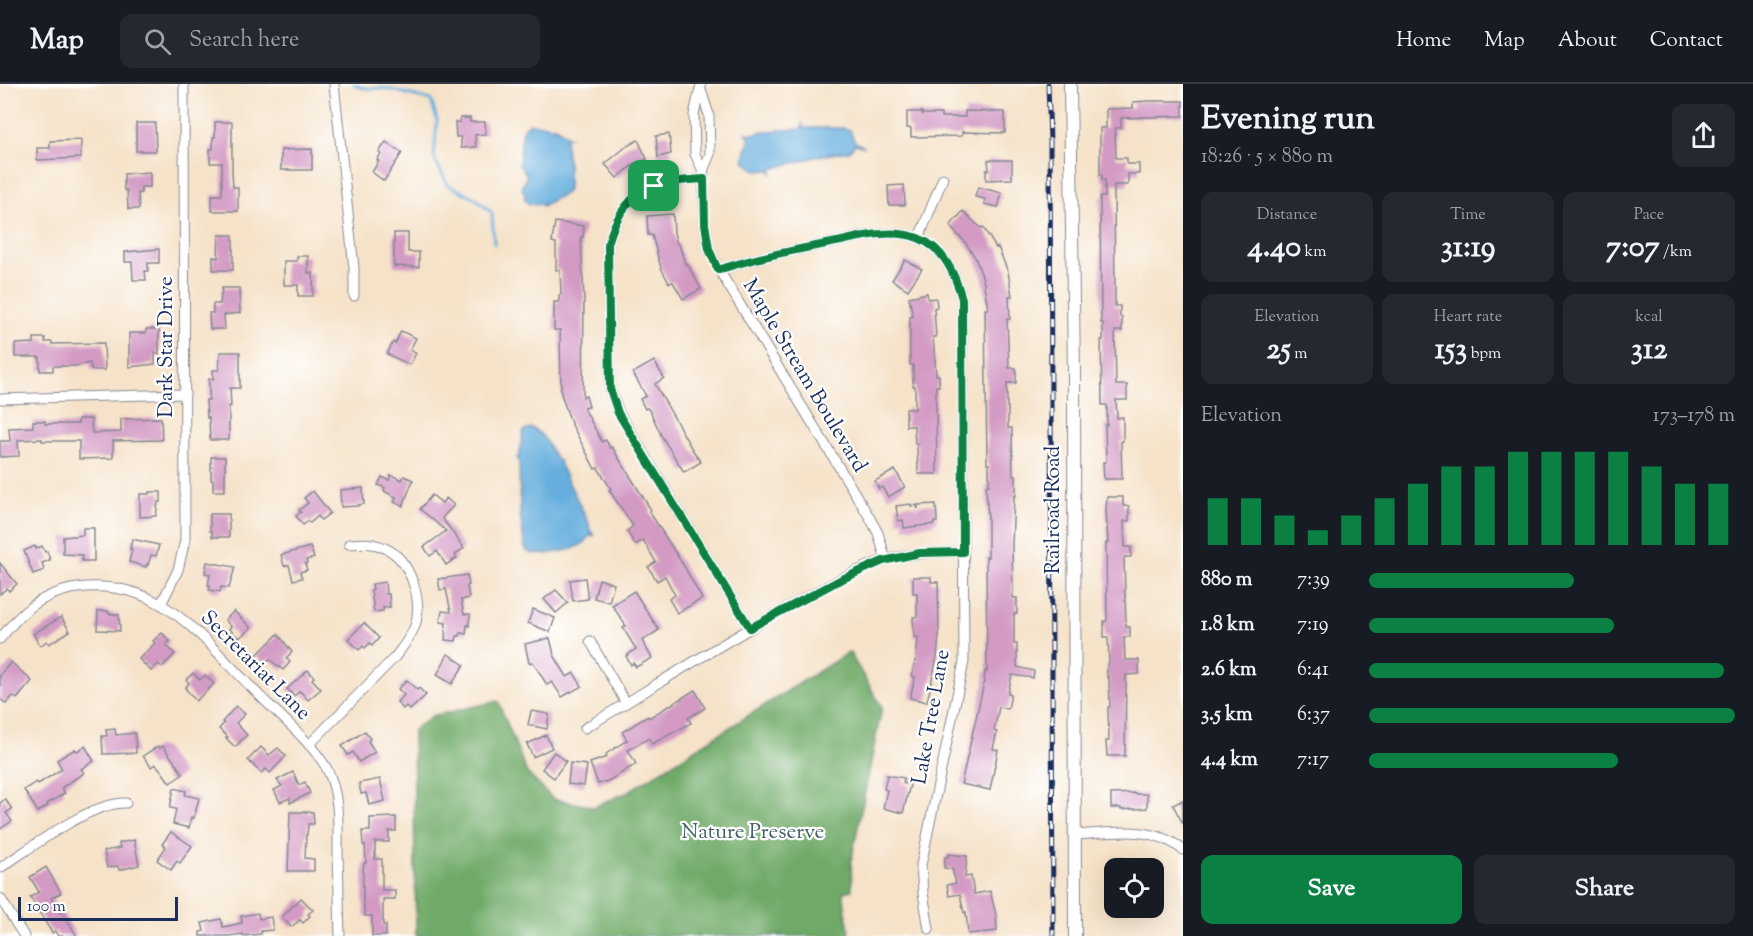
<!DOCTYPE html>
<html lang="en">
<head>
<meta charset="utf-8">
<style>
  body { margin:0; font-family:"Sorts Mill Goudy",serif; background:#242831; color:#f1f3f6; height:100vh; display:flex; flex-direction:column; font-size:22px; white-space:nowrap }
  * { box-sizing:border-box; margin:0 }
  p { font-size:20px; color:#9ea1a6 }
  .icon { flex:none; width:33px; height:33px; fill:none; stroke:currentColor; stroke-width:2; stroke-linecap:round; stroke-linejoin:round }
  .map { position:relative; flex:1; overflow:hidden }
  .details { display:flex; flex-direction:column; background:#171b24; width:570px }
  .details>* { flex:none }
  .tools { position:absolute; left:1104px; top:774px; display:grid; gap:12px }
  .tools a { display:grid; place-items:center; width:60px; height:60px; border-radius:12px; background:#171b24; box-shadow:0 6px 24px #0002; font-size:30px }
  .scale { position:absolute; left:18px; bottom:15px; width:160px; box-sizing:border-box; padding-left:6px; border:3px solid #1b2f5e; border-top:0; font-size:16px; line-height:21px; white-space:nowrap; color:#1b2f5e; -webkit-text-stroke:4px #fff; paint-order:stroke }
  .pin { position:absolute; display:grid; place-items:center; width:51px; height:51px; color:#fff; margin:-26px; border-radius:12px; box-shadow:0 3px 9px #0006 }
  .round { display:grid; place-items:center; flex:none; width:63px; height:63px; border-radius:12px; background:#242831 }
  .head { display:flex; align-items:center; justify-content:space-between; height:102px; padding:0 18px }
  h1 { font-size:33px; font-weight:700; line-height:45px }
  .stats { display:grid; grid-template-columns:repeat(3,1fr); gap:9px; height:102px; padding:6px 18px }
  .stats div { display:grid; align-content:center; border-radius:12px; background:#242831; text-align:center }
  .stats b { font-size:30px; font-weight:700 }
  .stats small { font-size:16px; font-weight:400 }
  .stats p { font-size:16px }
  .chart { height:168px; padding:12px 18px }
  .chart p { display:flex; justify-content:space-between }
  .chart svg { width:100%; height:108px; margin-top:6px; stroke:#0b8043; stroke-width:6 }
  .primary-button { display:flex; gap:12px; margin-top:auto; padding:12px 18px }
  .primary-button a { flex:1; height:69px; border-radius:12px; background:#0b8043; color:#fff; font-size:24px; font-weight:700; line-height:69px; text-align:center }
  .primary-button a+a { background:#242831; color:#f1f3f6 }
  ul { padding:0 18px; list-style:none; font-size:20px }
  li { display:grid; grid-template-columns:96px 72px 1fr; align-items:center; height:45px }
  li i { height:15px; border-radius:8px; background:#0b8043 }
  header { display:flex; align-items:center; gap:36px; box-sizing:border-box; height:84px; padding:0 30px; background:#171b24; border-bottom:2px solid #363941 }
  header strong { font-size:28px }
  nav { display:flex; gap:33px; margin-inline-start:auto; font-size:21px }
  .search { width:420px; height:54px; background:#242831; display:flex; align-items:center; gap:15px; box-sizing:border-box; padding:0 21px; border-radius:12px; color:#9ea1a6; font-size:22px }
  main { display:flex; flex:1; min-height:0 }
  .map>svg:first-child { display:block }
</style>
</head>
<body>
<header>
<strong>Map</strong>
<div class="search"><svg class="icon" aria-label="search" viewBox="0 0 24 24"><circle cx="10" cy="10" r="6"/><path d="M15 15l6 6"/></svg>Search here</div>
<nav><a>Home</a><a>Map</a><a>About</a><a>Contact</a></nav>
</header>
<main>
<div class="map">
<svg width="1183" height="852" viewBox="0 0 1183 852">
  <rect width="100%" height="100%" fill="#fff"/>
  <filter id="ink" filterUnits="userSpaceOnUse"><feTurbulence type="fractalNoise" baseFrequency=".0167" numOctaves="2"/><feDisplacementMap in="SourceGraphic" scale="12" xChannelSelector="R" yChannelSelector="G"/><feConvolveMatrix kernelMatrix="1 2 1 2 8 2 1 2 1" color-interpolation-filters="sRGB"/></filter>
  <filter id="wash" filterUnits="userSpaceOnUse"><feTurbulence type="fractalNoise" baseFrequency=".008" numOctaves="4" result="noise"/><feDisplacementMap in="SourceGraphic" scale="24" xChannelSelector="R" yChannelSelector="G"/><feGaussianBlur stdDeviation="1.35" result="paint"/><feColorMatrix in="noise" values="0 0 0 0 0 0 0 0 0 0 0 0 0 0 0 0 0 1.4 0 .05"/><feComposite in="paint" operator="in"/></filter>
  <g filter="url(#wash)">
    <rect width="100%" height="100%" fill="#f5e2c8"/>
    <path fill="#6faa68" stroke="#456c63" stroke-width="1.5" d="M849,568L882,623L851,778L852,806L843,808L850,852H416L413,646L432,632L498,617L527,689L553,715L594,723L626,709Z"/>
    <g fill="#65aedd" stroke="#406e9e" stroke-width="1.5">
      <path d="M802,38L803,44H844L850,46L855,58L865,63L855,60L849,67L819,72L772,85V89L770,86L758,87L745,78L744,73L750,54L746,49L753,50L764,47L800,45L802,44Z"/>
      <path d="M530,39L531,40C540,40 550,41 557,44C563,47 564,51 570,53L565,54L568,79V105L566,109L542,122V120H529L524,114L526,111L523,107L522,101L524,100L527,91L519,81L521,59L523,45Z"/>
      <path d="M531,344C548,352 547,364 558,377H560L559,379L589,439L590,446L594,451V452L590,451C588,454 587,456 584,459C574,467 540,473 528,468L525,464L520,429L519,376L517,374L519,373L523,349L525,346Z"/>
    </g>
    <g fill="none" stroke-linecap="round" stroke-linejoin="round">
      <path stroke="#65aedd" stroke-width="3" d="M354,0C364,7 376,3 388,5C402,8 417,13 431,16L437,36L434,74L448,101L475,114L492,129L494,160"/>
    </g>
    <g id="blocks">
      <g fill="#d39ac4">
        <path d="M1149,17H1183V32L1121,34V44H1115L1116,74H1127V80H1139V90H1128V101H1114L1115,222H1120V233H1122V247H1115L1116,301H1127V316H1116L1117,334L1123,333V357H1121L1122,395H1104L1103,378H1106L1105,341H1107V321H1102L1101,256H1103V239H1101L1100,113H1105V96H1102V91H1100V44H1106V25L1133,24V18Z"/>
        <path d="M965,27L1005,28V49L962,48V52L911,53V44H907V28H922V30H941V33H965Z"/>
        <path d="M460,34H470V38H485L486,50L475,51L476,63L461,64V53H456L455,38H460Z"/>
        <path d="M215,38H232V88L233,103H238V127H212V111H222V79H210V65H213V53H215Z"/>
        <path d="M136,39H155L156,67H136Z"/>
        <path d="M669,50L671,70L658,73L656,52Z"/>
        <path d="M81,56V74L37,76V64H50V57Z"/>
        <path d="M638,56L647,75L632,82L617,94L605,80L627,62Z"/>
        <path d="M386,58L402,69L384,97L372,88L379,77L377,76L381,70L379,68Z"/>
        <path d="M312,65V86H281V66Z"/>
        <path d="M988,76H1012V95L986,96V86H989Z"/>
        <path d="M150,88V103H141V109H138L139,125H128L127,106H124V90Z"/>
        <path d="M904,101L905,121H889L888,102Z"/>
        <path d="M978,103L1002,109L998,123L984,120L985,115L975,113Z"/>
        <path d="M963,127L981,144L983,143L996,164L998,163L1008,188L1012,212H1009L1010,235H1007L1009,284H1016V299H1007V323H1008V344H1012L1013,392H1016V412H1014L1012,461L1013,514H1017V530H1014V560H1017V583L1034,587L1033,594L1012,591L1008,609L1011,610L1008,625L999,623L994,647L997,648L993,665L998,666L990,706L961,700L984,599L985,587L987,588L986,473H988V436L986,402L989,401V380H987L985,225H988L983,195L975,173L965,158L952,145L953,144L950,142Z"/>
        <path d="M673,130L674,149L677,160H679L685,180L687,179L701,205L683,215L673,198L669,199L661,184L652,151H648L647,132Z"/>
        <path d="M555,138L584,142L583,153H581L584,215L583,313L586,312L589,323L584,324L602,358L606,356L610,364L612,363L651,426L649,427L685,484L702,515L677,529L669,515L675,511L665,492L657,497L648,483L656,478L643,456L635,461L627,447L633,442L609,406L611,405L598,384L595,385L571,339L561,310L560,246H554V218H559V211H561L560,186H556V159L552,158Z"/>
        <path d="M394,149H408V168H419V183L394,182Z"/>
        <path d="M219,151H233V186H213V173L218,174Z"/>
        <path d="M159,165V179H148V187H145L146,196H133L132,178H125V168Z"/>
        <path d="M297,172H308V189H313V212H298V201H284V177H297Z"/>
        <path d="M905,176L922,185L908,206L892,196Z"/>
        <path d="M222,204H239L240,229L224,231L225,245H210L209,229H213V220H220Z"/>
        <path d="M927,209L928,215L936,214L937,223L934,224L936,253H933L936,291H939V302H936V322L937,390H918L917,360H915L914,342H906V325H915V302H913V281H910V233H913L909,213Z"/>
        <path d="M146,245H159V270L155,269V280L129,283V249H146Z"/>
        <path d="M401,247L416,254L410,266L416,269L410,281L387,270L393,258L395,260Z"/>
        <path d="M34,254H45V258H52V260L104,259L105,286H91L90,279L75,282H53V287H40V274H38V273H15V260L34,259Z"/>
        <path d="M220,268H240V304H230L231,322H229V356H210L209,333L207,334L206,316H209V295H213V286H219Z"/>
        <path d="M654,277L664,294L655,300L692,365L701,378L684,388L662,353L650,327L647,324L645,325L640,315L646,312L633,289Z"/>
        <path d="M161,334L162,356L113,357V374L79,375V357H42V355L18,356L19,372L0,373V357H10L9,344L33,343V337H45V340H78V335H91L92,349L121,348V335Z"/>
        <path d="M211,373H225V407H213V396H211Z"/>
        <path d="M895,386L905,403L888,413L882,403L879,405L875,397Z"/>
        <path d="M391,391L402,396L404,392L413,396L403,422L394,418L396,413L384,407L385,404L378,401L382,393L389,396Z"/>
        <path d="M363,404L364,420L358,421V422L341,423L340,406Z"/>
        <path d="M313,407L330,429L321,436L318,432L310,439L308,437L303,441L296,432L301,428L299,426L308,419L304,414Z"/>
        <path d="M149,408H161V418H158L156,432L140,433V410H149Z"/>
        <path d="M432,411L442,419L446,414L454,421L442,434L464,464L455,471L457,474L446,481L437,467L430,472L424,463L446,447L420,425Z"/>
        <path d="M1107,413H1123V422H1129V437H1124L1125,463H1131V473H1125L1124,475L1126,543H1130V553H1124L1125,576H1139V590L1126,591L1125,672H1107L1106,657H1109L1108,623H1110L1109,593L1107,594V582H1108L1109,577L1108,553H1104V537H1107L1106,459H1108L1106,427Z"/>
        <path d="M911,420V422L916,421L918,425V421L936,420L937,438H934V440L904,444L903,436L898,437L896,422Z"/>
        <path d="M210,430H229V453H212V447H210Z"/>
        <path d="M83,444H94V477H82V471L63,470V453L83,451Z"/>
        <path d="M132,455L159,461L156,472L151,471L148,481L147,480L146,483L129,478L132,465H130Z"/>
        <path d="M35,462L36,465L42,462L45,468L47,467L50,476L42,479L44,486L33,490L24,467Z"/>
        <path d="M310,463L314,474L306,476L307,479L305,480L307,486L300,488L302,494L293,496L289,481L284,482L281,471Z"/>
        <path d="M207,478L235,483L229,504L221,503L220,508L209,506L210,501H208L210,490L205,489Z"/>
        <path d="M0,479L17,500L9,507L7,504L0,510Z"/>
        <path d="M467,491L469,501L467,502L469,514L461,516L464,530H470L469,542L467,541L466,550L460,549V552H457L456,557L445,556L446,539L440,538L442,527L451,528L446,505L440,506L438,495Z"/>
        <path d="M913,493H931V498H938L939,551L937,573L927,618L910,614L915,593L912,592L915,577H916L918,553H914L913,533H917V509H913Z"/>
        <path d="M585,494L588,515L573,517L570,496Z"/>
        <path d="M599,495L614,500L609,518L594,514Z"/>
        <path d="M385,498L386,510H389L390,523L383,524V527L374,528L371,506L373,505L372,500Z"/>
        <path d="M556,506L568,519L556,529L544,515Z"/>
        <path d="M634,507L659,546L642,557L652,574L636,583L633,579L631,581L626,572L636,565L623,544L626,542L612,521Z"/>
        <path d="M533,525L555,534L550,548L528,539Z"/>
        <path d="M98,527H108V529L119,531L120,547L97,546Z"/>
        <path d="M234,527L251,544L239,554L229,545L231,542L225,536Z"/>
        <path d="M61,533L70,547L49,560L47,557L40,562L33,550Z"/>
        <path d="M364,539L379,554L372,562L370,559L365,564L363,562L359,566L348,555Z"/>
        <path d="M162,549L170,557L166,561L175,570L162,583L158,580L151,587L139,575L155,559L153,557Z"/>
        <path d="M278,550L292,568L286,574L290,578L283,586L269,575L264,580L256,572Z"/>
        <path d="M550,554L554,571L567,593L574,589L582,602L562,613L552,598L547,601L533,578L529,579L525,560Z"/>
        <path d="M448,570L464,581L452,600L437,591Z"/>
        <path d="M11,578L32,597L17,615L13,612L6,620L0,615V591Z"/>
        <path d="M308,586L314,593L312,595L321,605L308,616L300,607L294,612L287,605Z"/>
        <path d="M193,589L200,596L205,591L214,600L196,617L185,604L189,599L186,596Z"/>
        <path d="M407,596L417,606L419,604L426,611L410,626L406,622L403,625L397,618L404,611L398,605Z"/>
        <path d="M695,606L705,624L688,634L691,639L652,660L649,654L628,666L636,680L610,696L598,700L590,679L607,673L606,670L627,656L622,648L648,632L649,634Z"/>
        <path d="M236,622L245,630L236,639L247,651L235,663L226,654L228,653L219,645L224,639L222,638Z"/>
        <path d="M531,627L549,630L547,645L528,641Z"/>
        <path d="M115,645L116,651L135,649L136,669L103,670L102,652H107L106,646Z"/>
        <path d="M365,647L370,655L368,657L375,668L359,678L353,668L348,671L342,662Z"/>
        <path d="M546,651L552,664L533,673L527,660Z"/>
        <path d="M85,662L94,677L81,685L84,689L61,704L65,709L47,720L48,722L38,728L24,706L36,698L38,700L62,685L57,676L75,665L77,667Z"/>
        <path d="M158,662L160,664L163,662L183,690L170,699L160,685L155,680L151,683L143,672Z"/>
        <path d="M261,663L269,671L278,664L286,672L270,689L266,685L261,689L248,676Z"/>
        <path d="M554,668L566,677L554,694L542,685Z"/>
        <path d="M570,679L587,681L584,702L568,700Z"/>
        <path d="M293,688L299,701L305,698L310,709L290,719V714L280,718L274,706L282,702L277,696Z"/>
        <path d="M887,691L904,694L903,699L910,701L903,729L883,724L887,706L884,705Z"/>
        <path d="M380,695L385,717L369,721L366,709L361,710L359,699Z"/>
        <path d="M174,704L186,707L185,711L199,714L194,734L191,733L189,744L173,740L176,725L170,724Z"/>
        <path d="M1135,709V710H1147V724L1121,726V724H1111V710Z"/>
        <path d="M5,715L12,725L6,729L12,737L0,745V719Z"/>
        <path d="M1183,716V740L1173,721Z"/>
        <path d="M290,728H313L314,740H308L307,751H306L305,774L314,775V787H288Z"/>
        <path d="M396,733V747H389V758H375V775H382V806H395V815H383V841H386V852H372V832H365L363,816V787L364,779H366L365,761H363L362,747H370V734Z"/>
        <path d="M171,748L192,762L180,779L177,777L171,786L157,776L166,763L162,760Z"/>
        <path d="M134,756L139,781L119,786L118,782L107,784L104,767L120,764L119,759Z"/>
        <path d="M948,770L967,772L965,793L971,792L974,810L990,807L996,831L997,847L968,850L966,828L964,829L960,810L949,812L947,801L956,799L952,785L944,784L945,773H948Z"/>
        <rect x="1112" y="774" width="12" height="10"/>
        <path d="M46,783L61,809L51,814L60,829L62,828L77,852H58L55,847L52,849L30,813L39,808L30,793Z"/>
        <path d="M301,814L313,826L308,830L310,832L303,839L300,836L291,843L282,833Z"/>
        <path d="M258,829L259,835L271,833L273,846L261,847V850L243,852V850L229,852H200V848L204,847L202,839L221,835L223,843L242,839L241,832Z"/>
      </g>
    </g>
  </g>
  <g filter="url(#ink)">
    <use href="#blocks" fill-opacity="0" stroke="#888893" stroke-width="1.5"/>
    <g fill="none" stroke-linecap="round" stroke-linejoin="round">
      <g stroke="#888893" stroke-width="11">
        <g id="street">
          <path d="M334,0L354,184V212"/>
          <path d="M701,0L694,31L695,70L703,87L705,140L709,165L719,186L870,434L878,449L886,476"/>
          <path d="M701,6L709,31L710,70L703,87"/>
          <path d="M704,95C652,98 623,105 608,160L610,305L619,329L750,544"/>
          <path d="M919,154L943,94"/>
          <path d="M719,186C755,173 793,167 831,159C847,156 864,151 881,150C892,149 907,150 918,154C944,164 955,190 962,215L964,578L921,781L923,809L929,845"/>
          <path d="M0,315L185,310"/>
          <path d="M161,520L178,486L185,456L184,0"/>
          <path d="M0,555C10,542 19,531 32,522C70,495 123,498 162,521C194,540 225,577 252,604C273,626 313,659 327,685C340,711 338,741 338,770C339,797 339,825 340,852"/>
          <path d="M590,557L626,619"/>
          <path d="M585,644C655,602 724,557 796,519C824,504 852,487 882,477C909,469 936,468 963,468"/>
          <path d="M309,661L395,573C403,563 410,554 415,542C423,516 411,476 385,464C373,458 362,459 349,460"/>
          <path d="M1074,751C1111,749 1153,740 1183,766"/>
          <path d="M0,784C31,764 90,718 126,719"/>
          <path d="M0,814L24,852"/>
        </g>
      </g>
      <g stroke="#888893" stroke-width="14">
        <path id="secondary" d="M1070,0L1074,289L1075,852"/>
      </g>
      <use href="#street" stroke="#fff" stroke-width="9"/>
      <use href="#secondary" stroke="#fff" stroke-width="12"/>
      <g stroke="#1b2f5e" stroke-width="5">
        <path id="rail" d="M1048,0L1050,57L1053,852"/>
      </g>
      <use href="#rail" stroke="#fff" stroke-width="3" stroke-dasharray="9" stroke-linecap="butt"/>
    </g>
  </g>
  <g fill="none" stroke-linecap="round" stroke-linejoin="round" filter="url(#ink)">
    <g stroke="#fff" stroke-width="12">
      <path id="route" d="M704,95L705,140L709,165L718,186C754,174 790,167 826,160C844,157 863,151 881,150C892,149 907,150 918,154C944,164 955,190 962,215L963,468L920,469L883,477L840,496L750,544L618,329L610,305L608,160C623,105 652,98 704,95Z"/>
    </g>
    <use href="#route" stroke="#0b8043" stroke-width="8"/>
  </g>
  <g text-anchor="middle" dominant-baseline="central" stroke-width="4.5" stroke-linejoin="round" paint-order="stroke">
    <g font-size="21" fill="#1b2f5e" stroke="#fff">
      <text transform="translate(167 263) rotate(-90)">Dark Star Drive</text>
      <text transform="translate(804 292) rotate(59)">Maple Stream Boulevard</text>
      <text transform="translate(1054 426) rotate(-90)">Railroad Road</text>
      <text transform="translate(255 582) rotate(45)">Secretariat Lane</text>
      <text transform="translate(932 633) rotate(-80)">Lake Tree Lane</text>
    </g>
    <g font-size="21" fill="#426367" stroke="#fff">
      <text x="753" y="749">Nature Preserve</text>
    </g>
  </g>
</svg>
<div class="tools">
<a><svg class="icon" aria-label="locate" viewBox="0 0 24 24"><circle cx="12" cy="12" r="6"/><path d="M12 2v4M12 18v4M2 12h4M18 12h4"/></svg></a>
</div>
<div class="scale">100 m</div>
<div class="pin" style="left:654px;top:102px;background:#1e9e55"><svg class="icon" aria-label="arrive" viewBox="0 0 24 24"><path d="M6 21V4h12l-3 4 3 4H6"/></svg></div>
</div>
<section class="details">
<div class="head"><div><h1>Evening run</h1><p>18:26 · 5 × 880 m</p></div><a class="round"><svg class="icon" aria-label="share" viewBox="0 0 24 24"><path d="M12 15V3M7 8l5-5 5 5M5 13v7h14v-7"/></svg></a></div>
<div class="stats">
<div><p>Distance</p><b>4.40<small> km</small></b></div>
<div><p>Time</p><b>31:19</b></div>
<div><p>Pace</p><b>7:07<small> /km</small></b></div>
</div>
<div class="stats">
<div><p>Elevation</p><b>25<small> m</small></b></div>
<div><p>Heart rate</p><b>153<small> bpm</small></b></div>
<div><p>kcal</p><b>312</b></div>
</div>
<div class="chart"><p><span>Elevation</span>173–178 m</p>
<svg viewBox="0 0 160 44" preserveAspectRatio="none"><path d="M5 44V25M15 44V25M25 44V32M35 44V38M45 44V32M55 44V25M65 44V19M75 44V12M85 44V12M95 44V6M105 44V6M115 44V6M125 44V6M135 44V12M145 44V19M155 44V19"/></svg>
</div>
<ul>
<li><b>880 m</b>7:39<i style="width:56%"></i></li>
<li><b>1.8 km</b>7:19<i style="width:67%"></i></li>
<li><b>2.6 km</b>6:41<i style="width:97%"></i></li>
<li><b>3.5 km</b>6:37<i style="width:100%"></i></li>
<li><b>4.4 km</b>7:17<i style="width:68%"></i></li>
</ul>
<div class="primary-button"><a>Save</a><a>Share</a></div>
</section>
</main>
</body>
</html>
